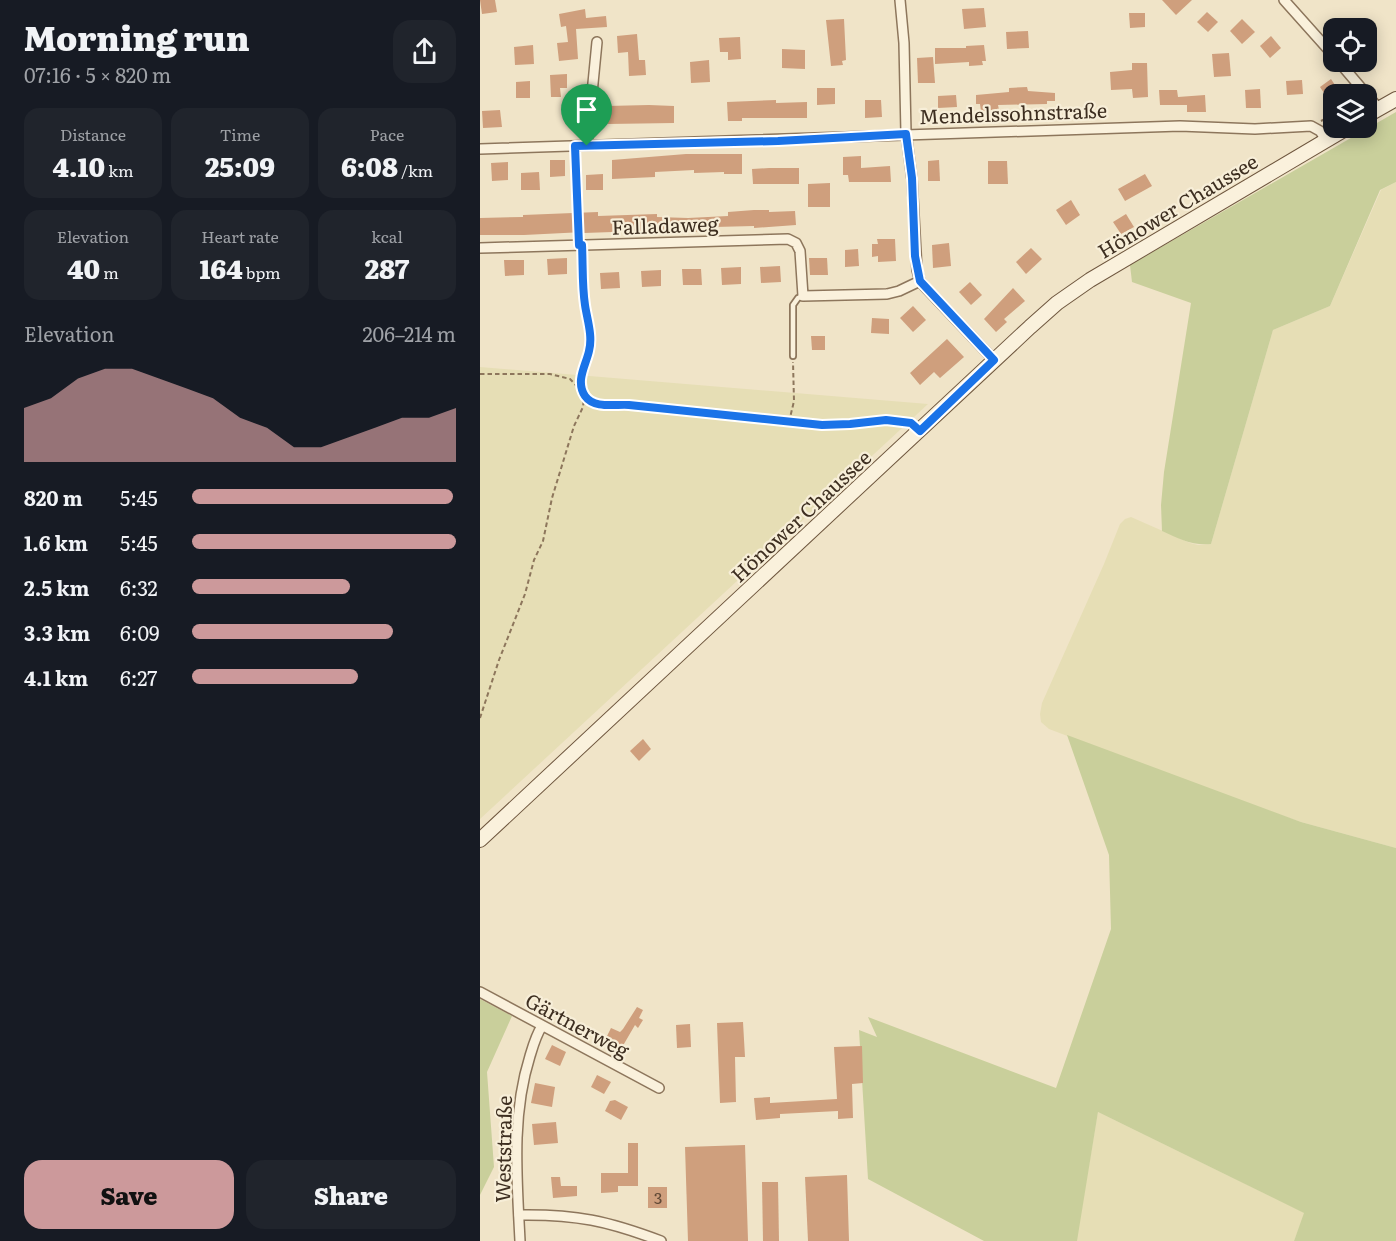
<!DOCTYPE html>
<html lang="en">
<head>
<meta charset="utf-8">
<style>
  body { margin:0; font-family:Literata,serif; background:#20242c; color:#f1f3f6; height:100vh; display:flex; flex-direction:column; font-size:22px; white-space:nowrap }
  * { box-sizing:border-box; margin:0 }
  p { font-size:20px; color:#9ea1a6 }
  .icon { flex:none; width:33px; height:33px; fill:none; stroke:currentColor; stroke-width:2; stroke-linecap:round; stroke-linejoin:round }
  .map { position:relative; flex:1; overflow:hidden }
  .side { display:flex; flex-direction:column; background:#171b24; width:480px }
  .side>* { flex:none }
  .fabs { position:absolute; left:843px; top:18px; display:grid; gap:12px }
  .fabs a { display:grid; place-items:center; width:54px; height:54px; border-radius:12px; background:#171b24; box-shadow:0 3px 15px #0003; font-size:30px }
  .pin { position:absolute; display:grid; place-items:center; width:51px; height:51px; color:#fff; margin:-62px -26px; border-radius:50% 50% 50% 0; rotate:-45deg; box-shadow:0 0 6px #0007 }
  .pin .icon { rotate:45deg }
  .round { display:grid; place-items:center; flex:none; width:63px; height:63px; border-radius:18px; background:#20242c }
  .head { display:flex; align-items:center; justify-content:space-between; height:102px; padding:0 24px }
  h1 { font-size:33px; font-weight:800; line-height:45px }
  .figures { display:grid; grid-template-columns:repeat(3,1fr); gap:9px; height:102px; padding:6px 24px }
  .figures div { display:grid; align-content:center; border-radius:15px; background:#20242c; text-align:center }
  .figures b { font-size:26px; font-weight:800 }
  .figures small { font-size:16px; font-weight:400 }
  .figures p { font-size:16px }
  .chart { height:168px; padding:12px 24px }
  .chart p { display:flex; justify-content:space-between }
  .chart svg { width:100%; height:108px; margin-top:6px; fill:#cc999b; opacity:.7 }
  .action { display:flex; gap:12px; margin-top:auto; padding:12px 24px }
  .action a { flex:1; height:69px; border-radius:18px; background:#cc999b; color:#111; font-size:24px; font-weight:800; line-height:69px; text-align:center }
  .action a+a { background:#20242c; color:#f1f3f6 }
  ul { padding:0 24px; list-style:none; font-size:20px }
  li { display:grid; grid-template-columns:96px 72px 1fr; align-items:center; height:45px }
  li i { height:15px; border-radius:8px; background:#cc999b }
  main { display:flex; flex:1; min-height:0 }
  .map>svg:first-child { display:block }
</style>
</head>
<body>
<main>
<section class="side">
<div class="head"><div><h1>Morning run</h1><p>07:16 · 5 × 820 m</p></div><a class="round"><svg class="icon" aria-label="share" viewBox="0 0 24 24"><path d="M12 15V3M7 8l5-5 5 5M5 13v7h14v-7"/></svg></a></div>
<div class="figures">
<div><p>Distance</p><b>4.10<small> km</small></b></div>
<div><p>Time</p><b>25:09</b></div>
<div><p>Pace</p><b>6:08<small> /km</small></b></div>
</div>
<div class="figures">
<div><p>Elevation</p><b>40<small> m</small></b></div>
<div><p>Heart rate</p><b>164<small> bpm</small></b></div>
<div><p>kcal</p><b>287</b></div>
</div>
<div class="chart"><p><span>Elevation</span>206–214 m</p>
<svg viewBox="0 0 160 44" preserveAspectRatio="none"><path d="M0 44V22L10 18L20 10L30 6L40 6L50 10L60 14L70 18L80 26L90 30L100 38L110 38L120 34L130 30L140 26L150 26L160 22V44z"/></svg>
</div>
<ul>
<li><b>820 m</b>5:45<i style="width:99%"></i></li>
<li><b>1.6 km</b>5:45<i style="width:100%"></i></li>
<li><b>2.5 km</b>6:32<i style="width:60%"></i></li>
<li><b>3.3 km</b>6:09<i style="width:76%"></i></li>
<li><b>4.1 km</b>6:27<i style="width:63%"></i></li>
</ul>
<div class="action"><a>Save</a><a>Share</a></div>
</section>
<div class="map">
<svg width="916" height="1241" viewBox="0 0 916 1241">
  <rect width="100%" height="100%" fill="#f0e4c8"/>
  <g fill="#e6deb5">
    <path d="M916,182V848L821,822L738,793L569,729L561,722L560,714L562,703L624,564L640,524L645,519L651,517L710,543L718,545L731,544L793,330L850,306L901,190Z"/>
    <path d="M0,367L448,404L0,819Z"/>
    <path d="M618,1112L825,1213L814,1241H596Z"/>
  </g>
  <g fill="#c9cf9b">
    <path d="M916,112V182L900,190L850,306L793,330L731,544C713,546 699,539 682,531L681,505L684,472L711,303L652,282L650,265Z"/>
    <path d="M587,735L821,822L916,848V1241H814L824,1213L618,1112L597,1241H504L388,1179L379,1030L397,1037L388,1017L576,1088L631,929L629,855Z"/>
    <path d="M0,999L32,1016L7,1072L14,1167L0,1195Z"/>
  </g>
  <g fill="#cf9f7d">
    <path d="M0,0H15L17,12L2,14Z"/>
    <path d="M682,0H712L696,15Z"/>
    <path d="M504,8L506,27L484,29L482,9Z"/>
    <path d="M105,9L106,18L126,16L127,27L96,29L98,59L79,61L77,43L88,42L86,26L81,27L79,14Z"/>
    <path d="M727,12L738,22L728,32L717,22Z"/>
    <path d="M649,13H665V27L650,28Z"/>
    <path d="M364,19L366,60L362,61L363,65L351,66L346,20Z"/>
    <path d="M762,19L775,32L762,44L750,31Z"/>
    <path d="M548,31L549,48L527,49L526,32Z"/>
    <path d="M157,34L159,60H165L166,75L149,76L148,52L138,53L137,36Z"/>
    <path d="M791,36L801,48L790,58L780,46Z"/>
    <path d="M260,37L261,59L248,60V52H240L239,38Z"/>
    <path d="M53,45L54,64L35,65L34,47Z"/>
    <path d="M504,45L506,61H502L503,65L489,66V62L455,64V48H486V46Z"/>
    <path d="M302,49L325,50V69L302,68Z"/>
    <path d="M749,53L751,76L734,77L732,54Z"/>
    <path d="M453,57L455,83H438L437,58Z"/>
    <path d="M229,60L230,82L211,83L210,62Z"/>
    <path d="M652,63H667L668,97L653,98L652,89L631,90L630,72L652,70Z"/>
    <path d="M87,74V88H80L81,97H71L70,75Z"/>
    <path d="M851,79L861,94H854V108L840,87Z"/>
    <path d="M822,80L823,94L807,95L806,81Z"/>
    <path d="M50,81V98H36V82Z"/>
    <path d="M547,87L548,91L575,93V101H567V104L518,105L519,110L501,111L500,104H496V95L529,92V88Z"/>
    <path d="M337,88H355V104L337,105Z"/>
    <path d="M780,89L781,108H766L765,90Z"/>
    <path d="M679,90H697L698,97L725,95L726,112H707V105H680Z"/>
    <path d="M476,95L477,107L458,108V96Z"/>
    <path d="M296,100V103L327,102V118H262V121H248L247,102Z"/>
    <path d="M385,100H401L402,117L385,118Z"/>
    <path d="M169,105L194,106V123L128,124L127,106Z"/>
    <path d="M20,110L22,127L3,128L2,111Z"/>
    <path d="M206,154H262V174H244V172L214,173V170L175,172V177L132,179V160Z"/>
    <path d="M381,156V168L410,166L411,182H369L368,175H363V157Z"/>
    <path d="M70,160H85V176L70,177Z"/>
    <path d="M459,160L460,181H448V161Z"/>
    <path d="M508,161H527L528,184H508Z"/>
    <path d="M28,162V180L12,181L11,163Z"/>
    <path d="M289,168H319V184H273L272,169Z"/>
    <path d="M59,172L60,190H41V173Z"/>
    <path d="M123,174V190H106V175Z"/>
    <path d="M665,174L672,186L645,201L638,189Z"/>
    <path d="M350,183V207H328V184Z"/>
    <path d="M591,200L600,215L586,225L576,210Z"/>
    <path d="M274,210H289V212L315,211L316,225L274,228V226L234,227V231L177,233L161,234V231L104,233V232L44,235H0V218L43,217V215L118,212V216L177,214V217L208,218L248,216V212Z"/>
    <path d="M646,214L654,227L641,234L633,222Z"/>
    <path d="M397,239H415L416,261L398,262V256L392,257V244H398Z"/>
    <path d="M469,243L471,266L453,268L452,245Z"/>
    <path d="M551,248L562,259L546,274L536,262Z"/>
    <path d="M378,249L379,266L365,267V250Z"/>
    <path d="M87,258V274L68,275L67,259Z"/>
    <path d="M329,258H347L348,275H330Z"/>
    <path d="M24,260H44V275L25,276Z"/>
    <path d="M300,266L301,282L281,283L280,267Z"/>
    <path d="M261,267V284L242,285L241,268Z"/>
    <path d="M202,269H221L222,285H203Z"/>
    <path d="M181,270V286L162,287L161,271Z"/>
    <path d="M139,272L140,288L121,289L120,273Z"/>
    <path d="M490,282L502,295L491,305L479,292Z"/>
    <path d="M533,288L545,301L524,319L527,322L516,332L504,319Z"/>
    <path d="M433,306L446,320L433,332L420,318Z"/>
    <path d="M392,318L409,319V334L391,333Z"/>
    <path d="M331,336H345V350H332Z"/>
    <path d="M467,339L484,357L460,378L454,372L440,385L430,373Z"/>
    <path d="M163,739L171,749L159,761L150,751Z"/>
    <path d="M157,1007L163,1010L159,1018L163,1020L158,1028L155,1025L141,1049L125,1040L131,1028L140,1032L143,1029Z"/>
    <path d="M263,1022L265,1057H255L256,1102L240,1103L237,1023Z"/>
    <path d="M210,1024L211,1047L197,1048L196,1025Z"/>
    <path d="M72,1045L86,1052L80,1066L65,1059Z"/>
    <path d="M382,1046L383,1083L372,1084L373,1118L358,1119V1111L300,1114V1118L276,1120L274,1098L290,1097V1103L357,1099L354,1047Z"/>
    <path d="M117,1075L131,1082L124,1094L111,1087Z"/>
    <path d="M55,1083L75,1087L72,1107L51,1103Z"/>
    <path d="M135,1100L148,1107L141,1120L125,1111L130,1101Z"/>
    <path d="M76,1122L78,1143L54,1145L52,1124Z"/>
    <path d="M148,1143H158V1186H138V1192L121,1193V1173H148Z"/>
    <path d="M265,1145L268,1241H208L205,1147Z"/>
    <path d="M367,1175L369,1241H328L325,1177Z"/>
    <path d="M71,1177H80L81,1186H97V1196L73,1198Z"/>
    <path d="M282,1182H298L299,1241H283Z"/>
    <rect x="168" y="1187" width="19" height="21"/>
  </g>
  <g fill="none" stroke-linecap="round" stroke-linejoin="round">
    <g stroke="#8d765c" stroke-width="8">
      <g id="lane">
        <path d="M102,245L105,305"/>
        <path d="M313,356V305L318,298L323,296"/>
      </g>
    </g>
    <g stroke="#8d765c" stroke-width="12">
      <g id="street">
        <path d="M420,0L424,43L426,133L432,179L437,270L440,281L445,287L514,360"/>
        <path d="M804,0L854,56"/>
        <path d="M859,62L899,109"/>
        <path d="M107,145L117,42"/>
        <path d="M0,149L700,126L775,129L831,126L840,131L846,140"/>
        <path d="M0,248L308,239L316,243L320,251L323,296L407,294L419,291L440,281"/>
        <path d="M0,992L179,1088"/>
        <path d="M39,1215C96,1214 128,1221 181,1241"/>
        <path d="M40,1241C37,1179 31,1116 50,1056C53,1046 56,1035 62,1026"/>
      </g>
    </g>
    <g stroke="#6f573f" stroke-width="16">
      <g id="secondary">
        <path d="M886,116L916,99"/>
        <path d="M0,840L550,327L577,303L610,280L867,128"/>
      </g>
    </g>
    <g stroke="#8d765c" stroke-width="2" stroke-dasharray="4.5 3" stroke-linecap="butt">
      <path d="M841,121L854,114"/>
      <path d="M96,155L98,236"/>
      <path d="M0,374H70L90,379L112,402L121,404L149,405L342,425L370,424L406,420L431,423"/>
      <path d="M103,391L101,373L110,350L107,312"/>
      <path d="M309,422L314,401L313,362"/>
      <path d="M0,718L19,660L45,594L54,560L63,541L72,498L94,426L103,407L104,397"/>
    </g>
    <use href="#lane" stroke="#faf1dc" stroke-width="4.5"/>
    <use href="#street" stroke="#faf1dc" stroke-width="9"/>
    <use href="#secondary" stroke="#faf1dc" stroke-width="14"/>
  </g>
  <g fill="none" stroke-linecap="round" stroke-linejoin="round">
    <g stroke="#fff" stroke-width="12">
      <path id="route" d="M426,134L432,178L435,256L440,281L514,360L440,431L431,423L406,420L370,424L342,425L149,405C135,404 114,409 105,396C95,381 106,365 109,351C113,336 107,319 105,305C102,286 103,264 102,245H99L95,146L298,141Z"/>
    </g>
    <use href="#route" stroke="#1a73e8" stroke-width="8"/>
  </g>
  <g text-anchor="middle" dominant-baseline="central" stroke-width="4.5" stroke-linejoin="round" paint-order="stroke">
    <g font-size="16" fill="#624a37">
      <text x="178" y="1197">3</text>
    </g>
    <g font-size="20" fill="#3d2e20" stroke="#f7eed8">
      <text transform="translate(533 112) rotate(-2)">Mendelssohnstraße</text>
      <text transform="translate(697 205) rotate(-31)">Hönower Chaussee</text>
      <text transform="translate(185 224) rotate(-2)">Falladaweg</text>
      <text transform="translate(320 515) rotate(-43)">Hönower Chaussee</text>
      <text transform="translate(98 1024) rotate(28)">Gärtnerweg</text>
      <text transform="translate(22 1149) rotate(-89)">Weststraße</text>
    </g>
  </g>
</svg>
<div class="fabs">
<a><svg class="icon" aria-label="locate" viewBox="0 0 24 24"><circle cx="12" cy="12" r="6"/><path d="M12 2v4M12 18v4M2 12h4M18 12h4"/></svg></a>
<a><svg class="icon" aria-label="layers" viewBox="0 0 24 24"><path d="M12 4l9 5-9 5-9-5zM3 14l9 5 9-5"/></svg></a>
</div>
<div class="pin" style="left:107px;top:146px;background:#1e9e55"><svg class="icon" aria-label="arrive" viewBox="0 0 24 24"><path d="M6 21V4h12l-3 4 3 4H6"/></svg></div>
</div>
</main>
</body>
</html>
